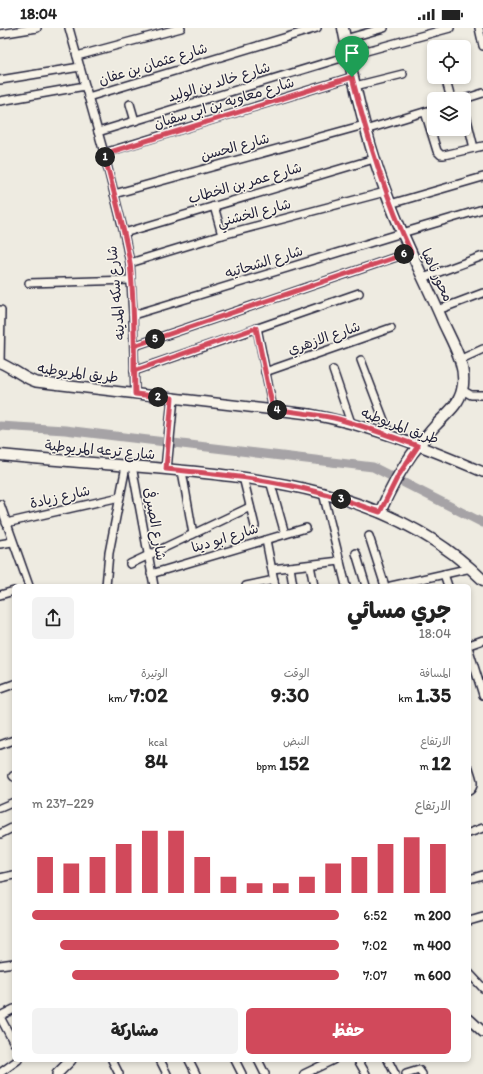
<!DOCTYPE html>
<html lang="ar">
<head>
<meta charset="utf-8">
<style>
  body { margin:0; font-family:Itim,"Playpen Sans Arabic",sans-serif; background:#f2f2f2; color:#222; direction:rtl; height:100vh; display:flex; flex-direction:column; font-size:15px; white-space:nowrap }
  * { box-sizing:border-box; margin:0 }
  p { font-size:13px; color:#767676 }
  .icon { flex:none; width:22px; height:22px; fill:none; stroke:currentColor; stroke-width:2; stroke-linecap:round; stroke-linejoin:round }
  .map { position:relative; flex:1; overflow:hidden; direction:ltr }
  .panel { position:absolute; left:12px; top:556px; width:459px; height:478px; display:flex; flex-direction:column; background:#fff; border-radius:6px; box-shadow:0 2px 6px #0003; direction:rtl }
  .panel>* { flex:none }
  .buttons { position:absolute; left:427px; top:12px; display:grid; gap:8px }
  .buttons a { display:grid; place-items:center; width:44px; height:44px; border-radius:6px; background:#fff; box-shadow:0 2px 6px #0003; font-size:20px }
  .pin { position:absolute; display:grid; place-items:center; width:34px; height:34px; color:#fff; margin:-41px -17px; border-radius:50% 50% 50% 0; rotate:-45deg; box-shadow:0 0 4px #0007 }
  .pin .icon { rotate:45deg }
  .km { position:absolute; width:20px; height:20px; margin:-10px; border-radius:50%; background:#222; color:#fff; font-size:11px; line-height:20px; text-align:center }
  .round { display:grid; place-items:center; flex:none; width:42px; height:42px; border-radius:6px; background:#f2f2f2 }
  .summary { display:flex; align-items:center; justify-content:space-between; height:68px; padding:0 20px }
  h1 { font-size:22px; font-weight:800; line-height:30px }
  .metrics { display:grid; grid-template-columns:repeat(3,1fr); gap:6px; height:68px; padding:4px 20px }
  .metrics div { display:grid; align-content:center }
  .metrics b { font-size:20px; font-weight:800 }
  .metrics small { font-size:11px; font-weight:400 }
  .metrics p { font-size:11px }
  .chart { height:112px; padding:8px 20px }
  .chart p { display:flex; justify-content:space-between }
  .chart svg { width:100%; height:72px; margin-top:4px; stroke:#d1495b; stroke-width:6 }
  .cta { display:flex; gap:8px; margin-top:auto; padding:8px 20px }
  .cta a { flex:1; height:46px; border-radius:6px; background:#d1495b; color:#fff; font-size:16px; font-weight:800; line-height:46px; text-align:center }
  .cta a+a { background:#f2f2f2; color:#222 }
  ul { padding:0 20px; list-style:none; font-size:13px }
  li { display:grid; grid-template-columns:64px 48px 1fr; align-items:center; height:30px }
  li i { height:10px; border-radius:5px; background:#d1495b }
  .status { display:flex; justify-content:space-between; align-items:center; height:28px; padding:0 20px; background:#fff; direction:ltr }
  .status svg { height:11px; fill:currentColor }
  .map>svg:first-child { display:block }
</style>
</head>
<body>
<div class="status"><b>18:04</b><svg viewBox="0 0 49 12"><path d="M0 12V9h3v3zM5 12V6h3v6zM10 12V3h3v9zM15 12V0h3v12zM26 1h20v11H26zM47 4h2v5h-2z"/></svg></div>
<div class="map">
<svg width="483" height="1046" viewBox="0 0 483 1046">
  <rect width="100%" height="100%" fill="#eeebe1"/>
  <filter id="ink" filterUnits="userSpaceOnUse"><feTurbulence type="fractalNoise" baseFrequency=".025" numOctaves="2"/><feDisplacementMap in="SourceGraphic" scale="8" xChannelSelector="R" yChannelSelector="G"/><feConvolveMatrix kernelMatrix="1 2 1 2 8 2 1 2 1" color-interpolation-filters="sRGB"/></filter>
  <g filter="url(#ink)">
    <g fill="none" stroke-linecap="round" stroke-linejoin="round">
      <path stroke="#a6a3a6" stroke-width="9" d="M0,398L65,402L373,439L483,495"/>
      <g stroke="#22223b" stroke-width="10">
        <g id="minor">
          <path d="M69,0L104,125L124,205L130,235L133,287L135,366"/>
          <path d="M479,0L483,18"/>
          <path d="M0,6L37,0"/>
          <path d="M345,11L384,0"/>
          <path d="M77,28L181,0"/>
          <path d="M445,49L451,71"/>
          <path d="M0,52L80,39"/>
          <path d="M355,58L403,46"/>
          <path d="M88,69L317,0"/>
          <path d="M464,71L483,65"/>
          <path d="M0,73L85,58"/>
          <path d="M130,76L135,93"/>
          <path d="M464,79L474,120"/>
          <path d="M425,84L437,123L441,127H444L483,118"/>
          <path d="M365,102L434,81"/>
          <path d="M98,104L348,28L450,0"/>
          <path d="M104,125L352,49"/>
          <path d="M114,166L364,97"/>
          <path d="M390,176L483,149"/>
          <path d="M214,178L222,207"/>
          <path d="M124,205L374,131"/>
          <path d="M130,235L222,207L385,164"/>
          <path d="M423,250L483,228"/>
          <path d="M29,255L131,252"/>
          <path d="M438,282L483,265"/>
          <path d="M133,287L402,205L483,181"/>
          <path d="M257,300L273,381"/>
          <path d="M134,318L411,224"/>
          <path d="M361,332L390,408"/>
          <path d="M459,332L483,321"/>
          <path d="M0,335L1,282"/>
          <path d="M333,342L351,395"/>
          <path d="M134,343L359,265"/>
          <path d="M265,344L391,300"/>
          <path d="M462,362L471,367H483"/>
          <path d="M132,438L154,558"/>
          <path d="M182,443L193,506"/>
          <path d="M243,449L255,498"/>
          <path d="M270,453L285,506"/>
          <path d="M323,465L346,558"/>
          <path d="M0,476L29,558"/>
          <path d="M6,495L120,469"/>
          <path d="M369,508L385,558"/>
          <path d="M266,512L275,558"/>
          <path d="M0,516L12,514"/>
          <path d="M356,525L366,558"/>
          <path d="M130,536L250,479"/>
          <path d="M310,537L314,558"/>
          <path d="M290,539L293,558"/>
          <path d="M272,541L340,533"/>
          <path d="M151,546L306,500"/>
          <path d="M444,546L448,558"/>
          <path d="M106,558L109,525L126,438"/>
          <path d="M246,558L274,552"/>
          <path d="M391,558L471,540"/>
          <path d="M0,567L14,563"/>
          <path d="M469,617L483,612"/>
          <path d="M469,622L483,667"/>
          <path d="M0,661L14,656"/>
          <path d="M0,717L14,712"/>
          <path d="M469,740C471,748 477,758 469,763"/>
          <path d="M13,748L14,749"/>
          <path d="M0,780L14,774"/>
          <path d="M469,805L483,800"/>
          <path d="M0,806L14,799"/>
          <path d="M0,850L14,847"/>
          <path d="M469,851L483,847"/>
          <path d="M469,893L483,889"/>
          <path d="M0,937L14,935"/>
          <path d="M469,945L483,960"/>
          <path d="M0,988L14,981"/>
          <path d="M0,989L14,1015"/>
          <path d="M112,1032L119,1046"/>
          <path d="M160,1032L167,1046"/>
          <path d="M189,1032L196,1046"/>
          <path d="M235,1032L242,1046"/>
          <path d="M258,1032L265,1046"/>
          <path d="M358,1032L366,1046"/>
          <path d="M388,1032L395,1046"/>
          <path d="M0,1045L18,1032"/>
          <path d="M304,1046L333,1032"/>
          <path d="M406,1046L419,1042L422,1046"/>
        </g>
      </g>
      <g stroke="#22223b" stroke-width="12">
        <g id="tertiary">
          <path d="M0,335C13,340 23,350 36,354L309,386C369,397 427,420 483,444"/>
          <path d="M166,441L173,370"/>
          <path d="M469,991L483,1004"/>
          <path d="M57,1046L71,1032"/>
        </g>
      </g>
      <g stroke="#22223b" stroke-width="13">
        <g id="secondary">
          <path d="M343,0C354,59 368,119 390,175C405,215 426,254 443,294C452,314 468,339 462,362C459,377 445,387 435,398C427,407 420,416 412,426C399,444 389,464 380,484"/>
          <path d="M0,427C44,431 88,435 132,438C256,449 390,459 483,552"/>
        </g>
      </g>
      <use href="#minor" stroke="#f7f3e8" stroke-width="7"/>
      <use href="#tertiary" stroke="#f7f3e8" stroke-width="9"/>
      <use href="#secondary" stroke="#f7f3e8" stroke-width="10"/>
    </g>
  </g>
  <g fill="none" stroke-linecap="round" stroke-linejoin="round" filter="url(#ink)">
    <g stroke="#fff" stroke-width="8">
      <path id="route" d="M352,49L104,126C113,162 124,198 130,235C135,278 134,323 135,366L172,370L166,441C218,446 270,451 321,465C341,470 360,478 380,484L398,448L418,418C390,408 362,397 334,390C314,386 293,384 273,381L256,300L134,343V318L411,224C385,168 367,109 352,49"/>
    </g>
    <use href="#route" stroke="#d1495b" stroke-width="5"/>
  </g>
  <g text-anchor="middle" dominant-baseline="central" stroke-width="3" stroke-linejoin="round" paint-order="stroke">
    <g font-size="14" fill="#22223b" stroke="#f7f3e8">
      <text transform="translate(153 36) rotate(-17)">شارع عثمان بن عفان</text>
      <text transform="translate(219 54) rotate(-17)">شارع خالد بن الوليد</text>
      <text transform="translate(224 75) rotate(-17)">شارع معاويه بن ابى سفيان</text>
      <text transform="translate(235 119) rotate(-15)">شارع الحسن</text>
      <text transform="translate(245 155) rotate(-16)">شارع عمر بن الخطاب</text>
      <text transform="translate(254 185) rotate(-15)">شارع الخشني</text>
      <text transform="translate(264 234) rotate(-17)">شارع الشحاتيه</text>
      <text transform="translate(437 247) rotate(65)">محور ناهيا</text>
      <text transform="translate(116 265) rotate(-95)">شارع سكه المدينه</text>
      <text transform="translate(324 310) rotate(-19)">شارع الازهري</text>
      <text transform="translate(78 345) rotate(7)">طريق المريوطيه</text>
      <text transform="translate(400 398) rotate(20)">طريق المريوطيه</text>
      <text transform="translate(100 422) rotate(5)">شارع ترعه المريوطية</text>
      <text transform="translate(60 469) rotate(-13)">شارع زيادة</text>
      <text transform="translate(155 496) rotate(80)">شارع الصيرفى</text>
      <text transform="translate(225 510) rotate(-17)">شارع ابو دينا</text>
    </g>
  </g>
</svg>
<div class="buttons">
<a><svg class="icon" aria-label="locate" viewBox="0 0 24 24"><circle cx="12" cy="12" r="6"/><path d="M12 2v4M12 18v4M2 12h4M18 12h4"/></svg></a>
<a><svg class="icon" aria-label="layers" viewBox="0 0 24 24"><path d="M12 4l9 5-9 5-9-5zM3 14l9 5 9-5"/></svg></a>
</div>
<div class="pin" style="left:352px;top:49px;background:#1e9e55"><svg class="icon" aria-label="arrive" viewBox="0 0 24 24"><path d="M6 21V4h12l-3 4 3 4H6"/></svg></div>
<b class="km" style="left:105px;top:129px">1</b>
<b class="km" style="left:158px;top:369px">2</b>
<b class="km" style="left:341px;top:471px">3</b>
<b class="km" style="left:277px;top:382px">4</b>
<b class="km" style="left:155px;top:311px">5</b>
<b class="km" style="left:404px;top:226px">6</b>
<section class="panel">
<div class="summary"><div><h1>جري مسائي</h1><p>18:04</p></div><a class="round"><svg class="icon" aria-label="share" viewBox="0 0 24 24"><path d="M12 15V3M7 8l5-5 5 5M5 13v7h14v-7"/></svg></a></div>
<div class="metrics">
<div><p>المسافة</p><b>1.35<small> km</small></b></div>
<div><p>الوقت</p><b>9:30</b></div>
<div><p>الوتيرة</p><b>7:02<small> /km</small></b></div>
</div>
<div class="metrics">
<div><p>الارتفاع</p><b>12<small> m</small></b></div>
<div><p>النبض</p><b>152<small> bpm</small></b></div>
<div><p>kcal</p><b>84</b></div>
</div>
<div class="chart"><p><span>الارتفاع</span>229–237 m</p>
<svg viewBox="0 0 160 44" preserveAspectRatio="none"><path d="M5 44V22M15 44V26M25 44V22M35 44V14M45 44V6M55 44V6M65 44V22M75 44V34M85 44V38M95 44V38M105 44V34M115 44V26M125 44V22M135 44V14M145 44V10M155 44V14"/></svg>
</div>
<ul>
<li><b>200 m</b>6:52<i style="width:100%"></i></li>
<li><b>400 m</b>7:02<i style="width:91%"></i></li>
<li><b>600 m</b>7:07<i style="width:87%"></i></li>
</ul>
<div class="cta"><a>حفظ</a><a>مشاركة</a></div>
</section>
</div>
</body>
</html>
